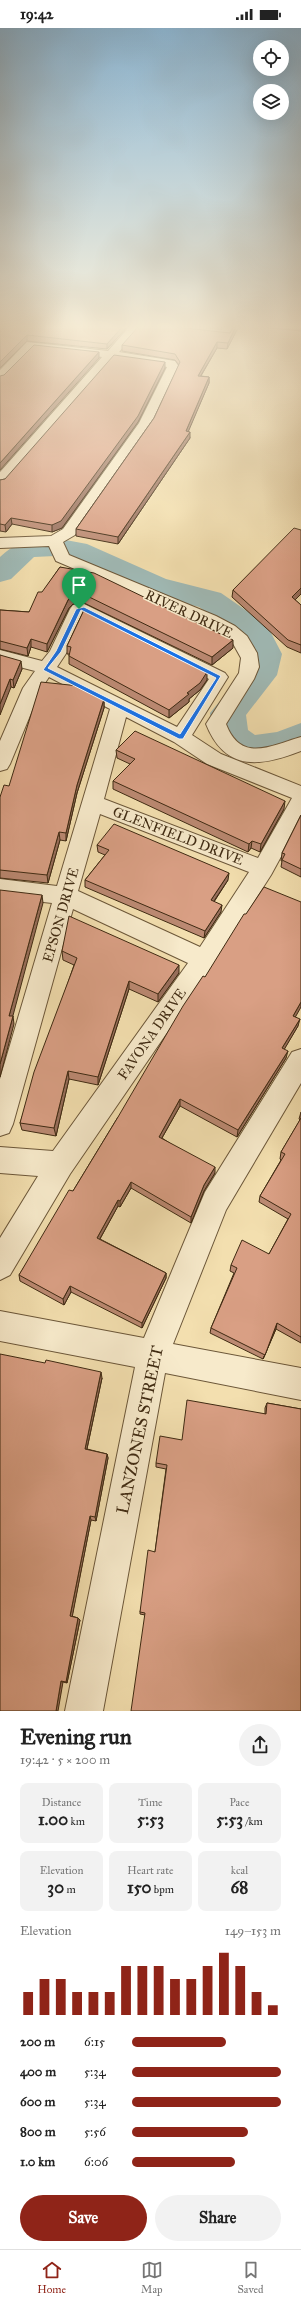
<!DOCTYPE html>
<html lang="en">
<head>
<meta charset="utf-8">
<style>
  body { margin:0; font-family:"IM FELL Great Primer",serif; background:#f2f2f2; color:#222; height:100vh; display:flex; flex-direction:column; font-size:15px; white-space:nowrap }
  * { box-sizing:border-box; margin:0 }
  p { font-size:13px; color:#767676 }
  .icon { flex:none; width:22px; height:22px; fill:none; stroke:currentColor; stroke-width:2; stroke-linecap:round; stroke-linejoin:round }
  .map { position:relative; height:1683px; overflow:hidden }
  .sheet { display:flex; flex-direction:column; background:#fff; flex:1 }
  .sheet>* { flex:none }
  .fabs { position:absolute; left:253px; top:12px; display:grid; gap:8px }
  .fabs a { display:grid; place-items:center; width:36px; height:36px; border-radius:50%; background:#fff; box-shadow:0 4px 16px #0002; font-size:20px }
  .pin { position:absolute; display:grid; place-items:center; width:34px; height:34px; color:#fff; margin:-41px -17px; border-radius:50% 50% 50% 0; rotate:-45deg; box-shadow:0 0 4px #0007 }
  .pin .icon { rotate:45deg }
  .round { display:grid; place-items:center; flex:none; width:42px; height:42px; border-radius:21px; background:#f2f2f2 }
  .overview { display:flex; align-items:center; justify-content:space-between; height:68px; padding:0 20px }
  h1 { font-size:22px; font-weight:800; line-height:30px }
  .stats { display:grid; grid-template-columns:repeat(3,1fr); gap:6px; height:68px; padding:4px 20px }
  .stats div { display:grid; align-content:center; border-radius:8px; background:#f2f2f2; text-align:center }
  .stats b { font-size:17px; font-weight:800 }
  .stats small { font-size:11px; font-weight:400 }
  .stats p { font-size:11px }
  .chart { height:112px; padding:8px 20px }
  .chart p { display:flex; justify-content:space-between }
  .chart svg { width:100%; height:72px; margin-top:4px; stroke:#8f2418; stroke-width:6 }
  .action { display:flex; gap:8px; margin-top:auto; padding:8px 20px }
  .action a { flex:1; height:46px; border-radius:24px; background:#8f2418; color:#fff; font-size:16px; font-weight:800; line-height:46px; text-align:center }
  .action a+a { background:#f2f2f2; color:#222 }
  ul { padding:0 20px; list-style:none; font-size:13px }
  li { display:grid; grid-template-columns:64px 48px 1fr; align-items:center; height:30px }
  li i { height:10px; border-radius:5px; background:#8f2418 }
  .status { display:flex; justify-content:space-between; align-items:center; height:28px; padding:0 20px; background:#fff; direction:ltr }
  .status svg { height:11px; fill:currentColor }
  .dock { display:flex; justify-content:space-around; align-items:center; height:56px; border-top:1px solid #e0e0e0; background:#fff; font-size:11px; color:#767676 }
  .dock a { display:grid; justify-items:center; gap:2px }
  .dock .on { color:#8f2418 }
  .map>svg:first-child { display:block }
</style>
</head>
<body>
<div class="status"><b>19:42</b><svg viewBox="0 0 49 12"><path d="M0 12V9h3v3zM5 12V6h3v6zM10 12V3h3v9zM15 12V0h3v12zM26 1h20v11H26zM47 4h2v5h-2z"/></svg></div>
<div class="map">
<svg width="301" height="1683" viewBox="0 0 301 1683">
  <rect width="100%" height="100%" fill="#f3dfaf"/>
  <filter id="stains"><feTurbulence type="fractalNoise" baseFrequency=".005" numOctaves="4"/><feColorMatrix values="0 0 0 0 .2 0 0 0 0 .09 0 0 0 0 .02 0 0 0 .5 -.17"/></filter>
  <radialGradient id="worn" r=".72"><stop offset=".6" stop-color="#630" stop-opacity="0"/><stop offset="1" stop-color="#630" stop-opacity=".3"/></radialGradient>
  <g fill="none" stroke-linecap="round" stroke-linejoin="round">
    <path fill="#a0bab6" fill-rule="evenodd" d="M55,510L87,516L166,551L221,565L267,597L282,626L277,647L246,687L248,702L255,707L277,704L301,695V722L284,727L248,732L235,729L217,716L212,707L210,685L244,644L248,626L241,609L199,579L144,565L70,530L55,528L34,529L11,551L0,554V529C19,512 30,511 55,510Z"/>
    <g stroke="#6c5739" stroke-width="2">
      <g id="minor">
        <path d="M130,298H142L119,324L175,333L179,339L153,395L75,507L63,514L69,527L216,588L235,598L247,608L257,625L259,639L254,651L226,696C241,735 270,718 301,709V723C260,739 225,744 206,696L239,645L241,630L231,612L204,596L56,533L49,518L0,520V510L51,508L63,501L139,395L167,339L114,331L5,456L0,457V444L102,329L34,321L4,352L0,353V342L27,314L108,323Z"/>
        <path d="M151,298H186L222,302L224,298H236L229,309L225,310L157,301Z"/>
        <path d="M82,575L225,645L228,649L192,707L221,726L301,758V792L271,847L212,939L70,1146L10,1247L0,1252V1210L38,1148L0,1145V1119L53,1123L188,935L73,881L13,1096L9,1105L0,1108V1051L52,875L0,869V851L57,858L110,681L49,649L41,661L10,736L7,741L0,743V713L23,660L35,643L0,634V622L42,633L50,623L70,581L73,577ZM84,588L209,651L177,699L57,639L67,624ZM126,689L174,714L207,736L292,770L258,830L104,771ZM100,786L249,844L200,919L78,863Z"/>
        <path d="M301,1021V1055L226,1182L173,1316L301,1340V1372L165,1345L103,1683H65L135,1339L0,1313V1283L144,1310L205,1164L292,1024Z"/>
      </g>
    </g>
    <use href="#minor" fill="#f7eacb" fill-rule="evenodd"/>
  </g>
  <g fill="#bb8972" stroke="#3f2a12">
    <path d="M0,298H128L107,321L27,313L0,340Z"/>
    <path d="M199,298H223L221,300Z"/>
    <path d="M234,298H239L227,321L217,320L201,348L209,349V355L188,403L190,410L118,516L76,508V501L154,390L179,337L175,332L122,323V317L230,305Z"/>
    <path d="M250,298H301V303Z"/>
    <path d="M165,340L138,394L62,500L52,504L12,496L6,504L0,503V452L5,451Z"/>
    <path d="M301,502V566L295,572L301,577V625L287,619L232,569L233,562Z"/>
    <path d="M60,539L233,620L212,637L82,574L73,576L69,580L47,624L31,619L28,628L0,621V582L29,584Z"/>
    <path d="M84,582L207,652L200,662L189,671V674L169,690L69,636V626H67V618Z"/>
    <path d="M0,627L22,641L14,660L11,659Z"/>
    <path d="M104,671V680L77,765L66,813L60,812L48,855L0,850V769L9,758Z"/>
    <path d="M116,722L284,781L260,824L251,820L248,824L113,761V753L130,736L117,730Z"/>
    <path d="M301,787V849L281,839L282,833H281L282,825Z"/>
    <path d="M97,817L228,852L214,874L221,884L204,910L85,859V852L105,827L98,824Z"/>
    <path d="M62,923L179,945L158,974L129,961L98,1057L69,1051L56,1108L22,1102L20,1095L74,937L63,932Z"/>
    <path d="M295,989L298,998L284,1021L286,1030L237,1109L180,1078L162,1110L215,1145L204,1163L191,1195L131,1160L120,1179L118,1178L100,1211L166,1245V1250L142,1300L71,1264L64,1277L20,1253L19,1247L73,1163L118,1089Z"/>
    <path d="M301,1084V1315L276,1301L263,1331L210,1305L211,1300L234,1245L230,1243L231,1237L269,1226L288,1191L259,1174L260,1168L281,1132L280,1131L281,1124L300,1092L299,1091Z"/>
    <path d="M102,1350L87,1421L107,1426L108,1430L96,1493L91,1492L72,1588L78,1590L80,1592L67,1655L63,1654L0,1683Z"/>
    <path d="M267,1375L301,1381L145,1587L140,1586V1584L155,1524L166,1441L156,1439V1435L182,1412L265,1386V1380Z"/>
  </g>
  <g fill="#986f5c" stroke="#3f2a12">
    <path d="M123,298H128L107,321V316Z"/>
    <path d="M236,298H239L227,321L228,315Z"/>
    <path d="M27,307V313L0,340V334Z"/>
    <path d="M217,314V320L197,354L198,348Z"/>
    <path d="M99,324V330L0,442V435Z"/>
    <path d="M165,334V340L138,394L62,500L52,504V497Z"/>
    <path d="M209,349V355L186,409V403Z"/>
    <path d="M190,404V410L118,516V509Z"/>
    <path d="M11,490L12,496L6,504L5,497Z"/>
    <path d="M301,560V566L291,576L292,569Z"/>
    <path d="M81,565L82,574L73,576L69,580L47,624V616L68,572L72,567Z"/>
    <path d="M31,611V619L28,628L27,620Z"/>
    <path d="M233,612V620L212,637V629Z"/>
    <path d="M21,633L22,641L14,660L13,652Z"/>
    <path d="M207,644V652L200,662L189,671V674L169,690V682Z"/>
    <path d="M10,651L11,659L0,687V676Z"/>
    <path d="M104,671V680L77,765L66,813V805L77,757Z"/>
    <path d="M285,773L284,781L260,824L261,816Z"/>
    <path d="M59,804L60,812L48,855L47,847Z"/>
    <path d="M252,813L251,820L248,824L249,816Z"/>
    <path d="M229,845L228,852L210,879L211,872Z"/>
    <path d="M42,867L43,875L11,995L9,988Z"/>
    <path d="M222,877L221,884L204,910L205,903Z"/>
    <path d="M179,937V945L158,974V966Z"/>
    <path d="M129,953V961L98,1057V1049Z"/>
    <path d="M301,974V979L292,995L293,988Z"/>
    <path d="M13,988L14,996L0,1049V1036Z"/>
    <path d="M300,991L298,998L281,1027L282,1020Z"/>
    <path d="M288,1023L286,1030L237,1109L238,1102Z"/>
    <path d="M68,1043L69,1051L56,1108L54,1100Z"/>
    <path d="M180,1071V1078L159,1115V1109Z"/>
    <path d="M215,1139V1145L204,1163L191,1195V1189L204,1157Z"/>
    <path d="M131,1154V1160L120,1179V1173Z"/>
    <path d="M118,1172V1178L97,1216V1210Z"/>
    <path d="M166,1245V1250L142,1300V1295Z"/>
    <path d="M70,1258L71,1264L64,1277L63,1271Z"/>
    <path d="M277,1295L276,1301L263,1331L265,1327Z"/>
    <path d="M101,1344L102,1350L86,1425L85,1421Z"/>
    <path d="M107,1426L108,1430L96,1493L95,1489Z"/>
    <path d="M90,1488L91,1492L72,1590L70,1588Z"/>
    <path d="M78,1590L80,1592L67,1655L66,1654Z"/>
    <path d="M61,1653L63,1654L58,1683H56Z"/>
  </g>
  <g fill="#d99f84" stroke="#3f2a12">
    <path d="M0,298H123L107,316L27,307L0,334Z"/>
    <path d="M139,298H167L230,305L234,298H236L228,315L217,314L198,348L209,349L186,403L190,404L118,509L76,501L154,390L180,334L175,326L122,317Z"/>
    <path d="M34,317L99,324L0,435V348L4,347Z"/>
    <path d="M114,327L165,334L138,388L61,493L52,497L11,490L5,497L0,496V452L5,451Z"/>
    <path d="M294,500L301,502V560L292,569L301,577V617L288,612L233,562Z"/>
    <path d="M60,539L94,545L233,612L212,629L81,565L72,567L68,572L47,616L31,611L27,620L0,613V582L29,584L38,564H42Z"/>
    <path d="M84,582L207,644L200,655L187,665L189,666L169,682L69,628L71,619L67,618Z"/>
    <path d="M0,627L21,633L13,652L10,651L0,676Z"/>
    <path d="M41,654L79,658L104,671L77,757L66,805L59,804L47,847L0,842V769L4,757L9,758Z"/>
    <path d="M135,703L285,773L261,816L252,813L249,816L113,753L135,731L116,722Z"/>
    <path d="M301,787V841L282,832L285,826L282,825Z"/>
    <path d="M114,796L229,845L211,872L222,877L205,903L85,852L109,822L97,817Z"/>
    <path d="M264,859L301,874V974L293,988L300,991L282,1020L288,1023L238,1102L180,1071L159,1109L215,1139L204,1157L191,1189L131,1154L120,1173L118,1172L97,1210L166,1245L142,1295L70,1258L63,1271L19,1247L69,1162L73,1163L118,1089L183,978L203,948L205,949L244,886H246Z"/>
    <path d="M0,862L42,867L9,988H13L0,1036Z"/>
    <path d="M69,888L179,937L158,966L129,953L98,1049L68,1043L54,1100L20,1095L34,1044L77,930L62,923Z"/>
    <path d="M301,1090V1309L277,1295L265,1327L211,1300L237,1240L231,1237L242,1212L269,1226L291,1186L260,1168L285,1126L281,1124Z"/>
    <path d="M0,1326L45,1335L46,1332L101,1344L85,1421L107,1426L95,1489L90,1488L70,1588L78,1590L66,1654L61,1653L56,1683H0Z"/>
    <path d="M187,1372L266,1386L267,1375L301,1381V1683H131L145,1585L140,1584L148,1522L155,1524L167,1437L156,1435L160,1408L182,1412Z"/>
  </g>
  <linearGradient id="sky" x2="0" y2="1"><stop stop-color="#8bb6d4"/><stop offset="0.56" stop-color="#faf1db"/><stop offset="1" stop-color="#faf1db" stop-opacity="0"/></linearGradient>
  <rect width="301" height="534" fill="url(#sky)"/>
  <path fill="#1a73e8" stroke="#fff" fill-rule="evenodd" d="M84,579L221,648L183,711H179L43,642L56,623L76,581ZM81,582L216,650L180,706L48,640L61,624Z"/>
  <g text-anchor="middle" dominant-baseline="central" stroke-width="3" stroke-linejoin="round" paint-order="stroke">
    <g font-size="14" fill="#3f2a12" stroke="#f7eacb">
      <text transform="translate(189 586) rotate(25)">RIVER DRIVE</text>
      <text transform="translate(178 808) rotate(21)">GLENFIELD DRIVE</text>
      <text transform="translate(61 887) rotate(-74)">EPSON DRIVE</text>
      <text transform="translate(152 1006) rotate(-55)">FAVONA DRIVE</text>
    </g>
    <g font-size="17" fill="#3f2a12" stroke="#f7eacb">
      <text transform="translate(140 1402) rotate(-78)">LANZONES STREET</text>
    </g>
  </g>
  <rect width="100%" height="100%" filter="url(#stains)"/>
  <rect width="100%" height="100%" fill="url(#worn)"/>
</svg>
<div class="fabs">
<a><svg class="icon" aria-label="locate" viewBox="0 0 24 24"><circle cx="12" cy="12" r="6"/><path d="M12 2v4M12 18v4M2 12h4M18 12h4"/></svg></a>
<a><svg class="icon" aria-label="layers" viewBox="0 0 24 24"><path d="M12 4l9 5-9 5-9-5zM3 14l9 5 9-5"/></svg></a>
</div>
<div class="pin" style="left:79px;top:581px;background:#1e9e55"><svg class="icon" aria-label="arrive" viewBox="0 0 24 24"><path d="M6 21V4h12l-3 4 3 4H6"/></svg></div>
</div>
<section class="sheet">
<div class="overview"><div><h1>Evening run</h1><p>19:42 · 5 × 200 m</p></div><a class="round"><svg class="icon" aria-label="share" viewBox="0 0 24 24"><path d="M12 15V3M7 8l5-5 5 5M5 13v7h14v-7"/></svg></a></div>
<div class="stats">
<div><p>Distance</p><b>1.00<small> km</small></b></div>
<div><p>Time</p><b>5:53</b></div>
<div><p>Pace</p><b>5:53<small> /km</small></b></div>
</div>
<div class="stats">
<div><p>Elevation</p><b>30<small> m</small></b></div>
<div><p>Heart rate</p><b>150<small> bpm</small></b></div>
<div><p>kcal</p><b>68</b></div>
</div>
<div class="chart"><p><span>Elevation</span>149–153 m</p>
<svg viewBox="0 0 160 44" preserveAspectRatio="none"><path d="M5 44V30M15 44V22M25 44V22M35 44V30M45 44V30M55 44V30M65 44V14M75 44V14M85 44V14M95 44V22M105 44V22M115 44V14M125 44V6M135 44V14M145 44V30M155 44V38"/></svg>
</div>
<ul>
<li><b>200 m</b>6:15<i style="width:63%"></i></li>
<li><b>400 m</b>5:34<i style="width:100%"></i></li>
<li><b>600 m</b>5:34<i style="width:100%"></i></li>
<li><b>800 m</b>5:56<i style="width:78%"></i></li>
<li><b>1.0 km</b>6:06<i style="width:69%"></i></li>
</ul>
<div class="action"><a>Save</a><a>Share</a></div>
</section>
<nav class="dock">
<a class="on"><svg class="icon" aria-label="home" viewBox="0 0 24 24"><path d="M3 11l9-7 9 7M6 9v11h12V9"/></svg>Home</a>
<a><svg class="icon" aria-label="map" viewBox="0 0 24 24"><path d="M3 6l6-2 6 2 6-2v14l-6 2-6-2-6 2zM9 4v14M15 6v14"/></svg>Map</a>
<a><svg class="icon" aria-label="saved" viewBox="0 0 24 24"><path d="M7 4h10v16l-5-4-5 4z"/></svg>Saved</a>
</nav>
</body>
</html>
